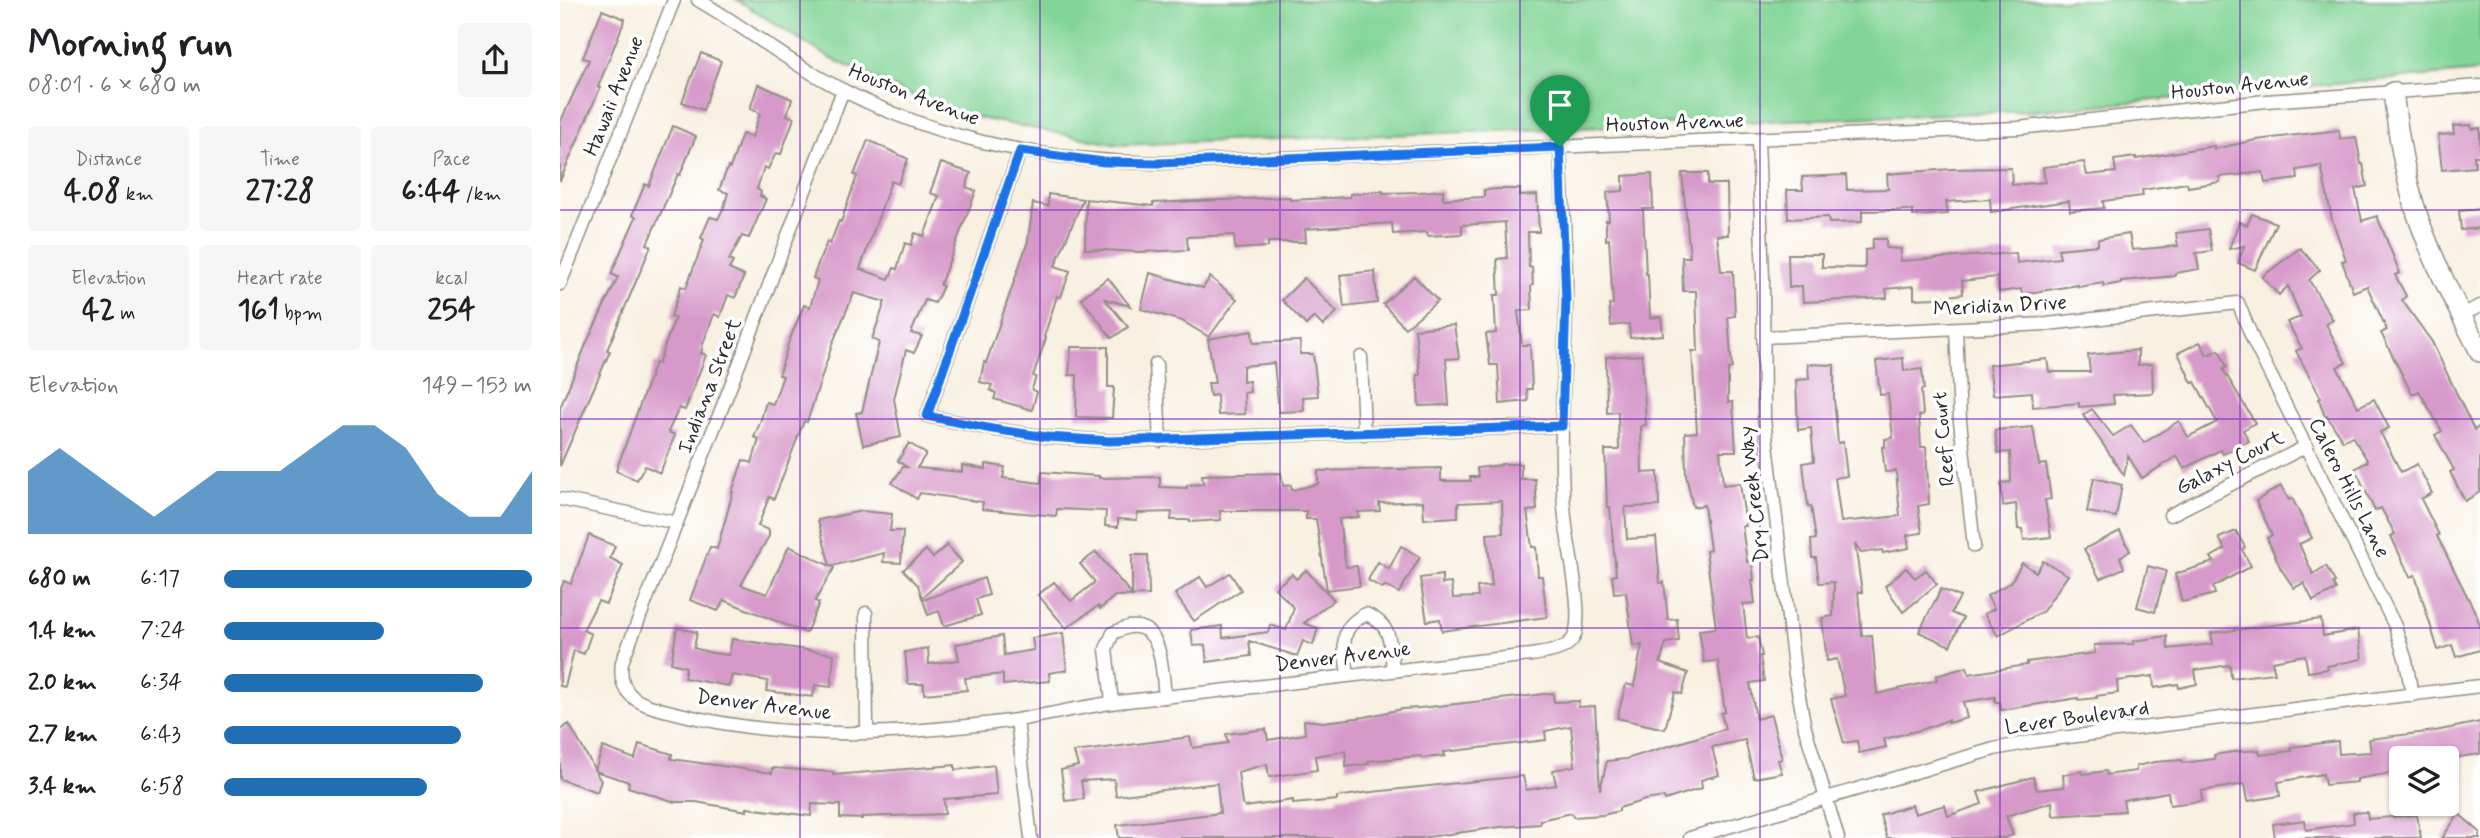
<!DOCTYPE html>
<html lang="en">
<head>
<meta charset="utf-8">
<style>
  body { margin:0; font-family:Mynerve,sans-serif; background:#f6f6f6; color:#202124; height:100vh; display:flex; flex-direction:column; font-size:26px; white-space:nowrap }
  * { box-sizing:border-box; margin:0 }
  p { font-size:23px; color:#757577 }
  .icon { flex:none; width:38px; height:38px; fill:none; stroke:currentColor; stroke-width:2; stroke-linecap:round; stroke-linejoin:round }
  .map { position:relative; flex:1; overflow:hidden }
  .drawer { display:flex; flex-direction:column; background:#fff; width:560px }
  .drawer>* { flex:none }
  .controls { position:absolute; left:1829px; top:746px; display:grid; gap:14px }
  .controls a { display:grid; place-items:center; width:70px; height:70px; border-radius:7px; background:#fff; box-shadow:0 2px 5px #0004; font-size:35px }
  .pin { position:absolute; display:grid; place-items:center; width:60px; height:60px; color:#fff; margin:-72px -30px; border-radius:50% 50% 50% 0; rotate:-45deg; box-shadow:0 0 7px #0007 }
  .pin .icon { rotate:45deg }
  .round { display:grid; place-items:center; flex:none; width:74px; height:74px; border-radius:7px; background:#f6f6f6 }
  .summary { display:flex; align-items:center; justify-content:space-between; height:119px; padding:0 28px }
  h1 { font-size:38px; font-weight:800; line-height:52px }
  .figures { display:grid; grid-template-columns:repeat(3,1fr); gap:10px; height:119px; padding:7px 28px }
  .figures div { display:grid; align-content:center; border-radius:7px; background:#f6f6f6; text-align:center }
  .figures b { font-size:30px; font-weight:800 }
  .figures small { font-size:19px; font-weight:400 }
  .figures p { font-size:19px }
  .chart { height:196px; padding:14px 28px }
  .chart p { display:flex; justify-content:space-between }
  .chart svg { width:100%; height:126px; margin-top:7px; fill:#1f6fb2; opacity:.7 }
  ul { padding:0 28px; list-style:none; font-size:23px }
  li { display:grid; grid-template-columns:112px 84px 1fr; align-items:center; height:52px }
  li i { height:18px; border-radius:9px; background:#1f6fb2 }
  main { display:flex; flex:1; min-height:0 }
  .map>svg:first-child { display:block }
</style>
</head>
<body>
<main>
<section class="drawer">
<div class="summary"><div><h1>Morning run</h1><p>08:01 · 6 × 680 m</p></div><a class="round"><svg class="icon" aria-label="share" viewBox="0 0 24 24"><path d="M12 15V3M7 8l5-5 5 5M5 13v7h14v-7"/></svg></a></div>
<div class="figures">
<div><p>Distance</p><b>4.08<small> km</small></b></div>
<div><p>Time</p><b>27:28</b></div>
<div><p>Pace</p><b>6:44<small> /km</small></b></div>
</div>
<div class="figures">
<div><p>Elevation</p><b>42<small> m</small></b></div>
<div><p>Heart rate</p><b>161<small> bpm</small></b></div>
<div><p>kcal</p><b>254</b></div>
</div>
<div class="chart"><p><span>Elevation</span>149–153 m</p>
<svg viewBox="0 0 160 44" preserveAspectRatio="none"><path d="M0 44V22L10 14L20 22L30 30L40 38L50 30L60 22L70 22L80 22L90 14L100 6L110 6L120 14L130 30L140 38L150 38L160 22V44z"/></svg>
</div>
<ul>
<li><b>680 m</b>6:17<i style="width:100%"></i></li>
<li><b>1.4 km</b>7:24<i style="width:52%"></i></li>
<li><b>2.0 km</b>6:34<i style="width:84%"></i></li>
<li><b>2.7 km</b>6:43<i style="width:77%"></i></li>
<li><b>3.4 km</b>6:58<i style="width:66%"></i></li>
</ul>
</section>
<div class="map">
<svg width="1920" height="838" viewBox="0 0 1920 838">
  <rect width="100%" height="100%" fill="#fff"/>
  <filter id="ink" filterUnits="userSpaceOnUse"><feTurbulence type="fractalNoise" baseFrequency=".0143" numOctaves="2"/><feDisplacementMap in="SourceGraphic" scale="14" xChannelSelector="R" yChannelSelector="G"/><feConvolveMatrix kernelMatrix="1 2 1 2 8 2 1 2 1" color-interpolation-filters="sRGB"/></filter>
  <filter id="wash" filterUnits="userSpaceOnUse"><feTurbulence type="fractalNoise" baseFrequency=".00686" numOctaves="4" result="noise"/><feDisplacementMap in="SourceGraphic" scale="28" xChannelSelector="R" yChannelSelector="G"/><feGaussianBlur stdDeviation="1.57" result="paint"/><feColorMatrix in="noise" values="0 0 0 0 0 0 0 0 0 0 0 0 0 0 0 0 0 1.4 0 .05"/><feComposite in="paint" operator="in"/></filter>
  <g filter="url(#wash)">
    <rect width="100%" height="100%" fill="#f8f0e1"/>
    <path fill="#83d597" stroke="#578061" stroke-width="2" d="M177,0H1920V71L1472,111L559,145L388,112L270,58Z"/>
    <g id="blocks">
      <g fill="#d799ca" fill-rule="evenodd">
        <path d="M42,10L65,19L38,87L40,88L0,181V123L29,60L23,58Z"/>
        <path d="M141,53L161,61L143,110L122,102Z"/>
        <path d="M198,84L232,99L227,115L234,118L221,154L216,153L208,169L204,167L197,189L201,192L200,196L206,199L189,238L182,236L169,260L173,262L169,269L184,276L175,298L168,295L160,317L154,314L143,344L141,353L146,355L125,410L119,408L108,432L115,435L100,473L85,466L77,480L56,471L95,363L98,364L115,318L111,317L121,286L126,288L144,240L141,238L150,217L158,219L164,207L168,193L159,190L168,167L170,168L182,134L192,137L200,113L190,109Z"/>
        <path d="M1911,125L1912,129L1920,128V156H1914L1915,167L1882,170L1878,135L1894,134L1893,126Z"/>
        <path d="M113,126L136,136L120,175L118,174L87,244L91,246L47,350L50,351L0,466V408L27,342L58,277L51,274L76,217L72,215L85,184L89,186Z"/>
        <path d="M1779,130L1780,139L1796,137L1801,164H1803L1807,186L1795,189L1802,221L1817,216L1840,273L1835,275L1846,296L1842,300L1872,342L1914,430L1920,426V492L1905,501L1890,472L1894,470L1875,435L1882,431L1859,391L1852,394L1821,333L1827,330L1807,286L1793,292L1782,261L1786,260L1772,219L1761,166L1737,170L1738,179L1705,183L1703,172L1659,177L1660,182L1628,187L1627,183L1582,190L1583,196L1543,201L1544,208L1510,211L1509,201L1431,212L1430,199L1386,202L1388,214L1353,216V210L1302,211V222L1269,223L1268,217L1228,219L1227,190H1243L1242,177L1286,175L1287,190L1328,189L1327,174L1391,169L1451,168L1452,185L1485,182L1483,167L1524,162L1527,175L1556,172L1554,160L1576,157V159L1635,149L1654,146V149L1696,140Z"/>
        <path d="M308,140L348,159L338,184L331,181L300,269L329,279L334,268L337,269L345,243L351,245L355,233L364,236L379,196L370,193L381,163L411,173L406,187L416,191L380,285L383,286L375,303L365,300L351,333L362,336L354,353L346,350L334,399L341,437L303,445L296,413L302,412L319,342L312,339L325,302L294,293L273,342L247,422L244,421L214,499L209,497L198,526L209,530V536L181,585L207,594L229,546L270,566L258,520L302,511L332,514L330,531H343L341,563L323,562L324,553L271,566L274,568L255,601L259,603L246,633L164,600L158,611L130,600L150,547L157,549L173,492H172L183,460L192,463L199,439L194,437L200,423L206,402L213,404L223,376L219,375L229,341L244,305L250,307L258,280L253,278L259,261L267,242L270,244L279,221L281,222L297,176L294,175Z"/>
        <path d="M1122,173H1148V184H1167L1168,235H1157L1161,271H1173L1175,316L1168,317L1172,368L1168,369V402H1173L1176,451H1160L1163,485L1180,483L1186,526H1182L1187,562L1192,561L1194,580H1192L1195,603L1183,604L1187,638L1198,637L1202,656H1200L1204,681L1190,683L1196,719L1211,715L1222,759L1218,760L1222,773L1194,778L1185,740L1152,747L1159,775L1141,780L1142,788L1105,800L1104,797L1085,800L1059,808V811L1043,815L1013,817L1012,813L980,820V824L940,827L861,838H559L557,825L660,813L657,783L556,796L554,779L521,781L524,799L505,801L501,770L518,766L514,752L630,737L633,748L668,743L666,734L706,729L708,740L745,734L744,720L763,722L805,717L842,709L860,708L993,693L994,702L1019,701L1018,707L1035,706L1040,790L1047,761L1066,759L1165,729L1161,713L1165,712L1158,661L1144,662L1139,630L1156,628L1146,551L1150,550L1144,505L1133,507L1126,475L1125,433L1137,432L1132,351H1138L1136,291H1123L1122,257H1130ZM1011,726L1015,766L993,770L996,785L966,790L963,776L803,793L777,797V800L733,804V800L685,807L682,804L678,772L707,764L709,777L757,770L755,756L786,751V767L809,764L808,761L861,756L862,758L885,756L884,752L986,740L985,731Z"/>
        <path d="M1092,174L1093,209H1083L1086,274H1088L1090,318L1101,317L1103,335L1070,338L1069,324L1051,326L1049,305L1053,304L1049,239L1046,240V220H1049L1047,192L1063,191V176Z"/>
        <path d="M938,189H960V196L977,195L979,232H968L969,267H972L973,285L971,286L972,310L958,311L962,345H970L972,389H967L968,401L940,404L938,365H930L926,334L936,333L934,295H939L937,259L947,258L945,222L902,225V234L868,236L867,232L833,234L832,223L745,229L746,242H708V247L675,249L674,235L627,237L628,250L578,252L525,249L526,199L593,206V203L730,197V200L790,197V194L823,191V193L860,192L883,190V199L924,197V190Z"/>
        <path d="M488,194L523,199L495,266L510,271L501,297L497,296L484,337L486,338L473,376L476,377L472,389L477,392L472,410L434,399L436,393L430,390L432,385L420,382L424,362L426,363L468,241L473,203L488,206Z"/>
        <path d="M1920,209V228L1901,230L1899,211Z"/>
        <path d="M1692,214L1716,223L1695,270L1678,263L1684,246L1669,249L1679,222L1687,225Z"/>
        <path d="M1648,229L1652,251L1636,253L1639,269L1615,273V276L1561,281V283L1544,286L1543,283L1518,287V285L1462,294L1461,289L1439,292L1437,277L1402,281L1403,294L1375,298L1354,299V286L1326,289L1327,298L1243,302L1242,286L1229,288L1228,254H1262V267L1305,268V250L1312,249L1313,239H1326V248L1341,249L1340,261L1456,253L1457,263L1500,258L1498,249L1538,245V239L1569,234L1572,250L1618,246L1616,233Z"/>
        <path d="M1740,248L1760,270L1749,280L1773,320L1766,324L1786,363L1777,367L1798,407L1814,399L1829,428L1820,432L1841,472L1857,464L1872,493L1861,499L1879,535L1877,536L1916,614L1920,625V650L1896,657L1892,645L1878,650L1855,575L1850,577L1831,536L1835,534L1821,508L1815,511L1795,469L1808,461L1792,436L1783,441L1767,416L1765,417L1759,399L1761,398L1736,351L1742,348L1727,322L1741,317L1728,286L1719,295L1702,277Z"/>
        <path d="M815,271L817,303L784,307L780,275Z"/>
        <path d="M590,273L643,288L650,277L677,299L649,337L622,321L581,309Z"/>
        <path d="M854,276L878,301L845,328L823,304Z"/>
        <path d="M548,278L570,306L545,299L568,327L552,338L521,298Z"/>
        <path d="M744,278L777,312L763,326L754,317L746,325L722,300Z"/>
        <path d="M894,325L899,358L886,359L889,405L859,406L857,375H860L855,329Z"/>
        <path d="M692,331L693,343L740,341V354H753L758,396L743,397L744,411L719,412L714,363L683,366V382L689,381L690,392L684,393L685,414L658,415L657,395L650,396L648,383H655L648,339Z"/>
        <path d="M1640,342L1647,355L1659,350L1667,367L1663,369L1695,423L1683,430L1689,441L1663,454L1660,450L1624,469L1617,456L1582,478L1568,456L1564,475L1523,415L1532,409L1553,436L1571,425L1584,443L1619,421L1628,437L1657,422L1635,382L1632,383L1618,353Z"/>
        <path d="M511,347H548V387H554L552,418L516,417L517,375H509Z"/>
        <path d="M1578,350V365L1592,364L1593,393L1553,395L1554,404L1519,407V403L1473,407L1472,392L1433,395L1429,365L1487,359L1489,372H1530L1528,355Z"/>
        <path d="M1082,355L1086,425L1081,426L1082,473L1098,472L1099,506L1065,507L1067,539L1096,537L1100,583L1104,582L1108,620L1117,619L1119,641L1106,643L1100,663L1128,673L1122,694L1115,692L1105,729L1057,718L1066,684L1074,686L1082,645L1073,646L1066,592L1054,593L1052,576L1056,575L1050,507H1047L1045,450H1059L1058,412L1047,413L1046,357Z"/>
        <path d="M1343,358L1344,371L1362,369L1364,389L1361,390L1363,415L1359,416L1361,447H1366L1369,504L1358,506L1362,533L1347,535L1349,548L1323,553L1322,550L1301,553L1295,544L1302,592H1298L1302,636L1312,635L1317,694L1377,680L1376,676L1407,667L1409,674L1467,665V662L1535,653L1534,645L1574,644L1573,641L1607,636L1608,649L1653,644L1651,633L1761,619L1763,636L1798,630L1802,659L1767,666L1768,669L1748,672L1745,655L1712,661L1715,673L1671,678L1670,665L1635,670L1637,684L1619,688L1618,684L1594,688L1593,676L1557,681L1558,693L1536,696L1537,698L1518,700V698L1441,710L1440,702H1435V697L1403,702L1407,718L1388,723V720L1364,729L1324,739L1326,747L1299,753L1297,741L1284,743L1271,699L1285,696L1277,659L1267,661L1262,618L1273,616L1274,582L1259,583L1256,558H1252L1251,540L1256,539L1251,506L1248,507L1243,463L1254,461L1251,428L1238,430L1236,380L1249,379L1248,364L1274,365V399L1278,443L1283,442L1287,476L1275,478L1281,522L1340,516L1336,471L1325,472L1322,447H1325V439L1333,438L1328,394L1320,395L1316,361Z"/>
        <path d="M1473,427L1479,465L1486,464L1491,499L1485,500L1491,537L1464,540L1462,529H1458L1456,504L1443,506L1441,483L1451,482L1450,452L1438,453L1435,430Z"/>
        <path d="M349,443L366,454L357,468L402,472V465L426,469V464L445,467L443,478L481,483L482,472L539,476V478L600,477V487L627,488V485L643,484L642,475L721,473L723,486L731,485L732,490L758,484V471L881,468V481H911L910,477H918L917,468L941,465V464H961V479H975L977,510L967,511L972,547H976L978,576H982L987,617L882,631L880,619L867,621L860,578L882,575V584L891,583L893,598L918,597L917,587L932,586L927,534L943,533L942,501L898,503V517L864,519L863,501L819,503L820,511L798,512L799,517L779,519L786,567L797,566L800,586L767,590L756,519H746V511H660L661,520L630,522V520H611L612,512L577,513V520L558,519V527L545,526L546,511L497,509L496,516L422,509L423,502L360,493L357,499L332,483L343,467H347L338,461Z"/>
        <path d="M1534,478L1562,485L1556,517L1527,512Z"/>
        <path d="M1721,486L1729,500L1732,498L1752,538L1739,544L1753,574L1766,566L1775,582L1773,583L1776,590L1753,601L1744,583L1734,588L1721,569L1707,538L1712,535L1696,501Z"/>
        <path d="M1560,531L1570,551L1560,557L1564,568L1540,579L1524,549Z"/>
        <path d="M1676,531L1685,547L1682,550L1691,566L1653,587L1655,594L1622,602L1615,574L1654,562L1651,557L1665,549L1659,538Z"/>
        <path d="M29,535L55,546L50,558L63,565L46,604L38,601L23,630L31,634L24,654L14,650L5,687L0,686V591L4,581L11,584Z"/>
        <path d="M387,545L402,562L362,598L358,585L343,570L366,550L373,558Z"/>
        <path d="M841,546L860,557L839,593L825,586L822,588L808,580L818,562L829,569Z"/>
        <path d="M536,552L572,595V555H588L589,595L555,596L540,609L538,606L506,628L478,595L494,582L511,601L535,582L520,564Z"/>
        <path d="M1483,561L1508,575L1483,611L1438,636L1424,614L1434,609L1427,596L1451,582L1462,563L1476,572Z"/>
        <path d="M1588,566L1606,571L1595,612L1577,607Z"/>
        <path d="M1346,568L1355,578L1366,570L1377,584L1343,612L1325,586Z"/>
        <path d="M746,570L774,600L744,623L758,628L753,645L743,641L737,656L689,641L691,656L647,662L645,645L633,646L631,630L662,626L663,638L708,632L710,625L726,630L734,608L715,588L732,574L736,579Z"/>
        <path d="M670,573L681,590L634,621L615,594L640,577L647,587Z"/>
        <path d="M424,578L429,595L416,599L421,615L384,626L379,611L368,615L363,600Z"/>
        <path d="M1381,589L1400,597L1391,613L1403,618L1390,646L1359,632Z"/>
        <path d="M117,628L137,632L134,648L152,653L169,655L172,639L274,654L271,687L255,685L253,697L206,691L208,681L172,675L169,686L124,678L126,667L111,663Z"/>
        <path d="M503,633L507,670L489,673L490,681L443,685V674L405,678L407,690L364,694V684H348L345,652L368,648L369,664L399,660L396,644L442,636L444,655L474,650L472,638Z"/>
        <path d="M1920,722V754L1886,759L1841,758V771L1797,779V782L1765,785L1763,774L1718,782L1720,796L1688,801L1685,784L1641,791L1642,801L1610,805L1608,792L1563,800L1565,811L1493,816L1492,802L1446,816L1453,835L1444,838H1327L1320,815L1352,805L1355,814L1385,805L1388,816L1422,804L1418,792L1473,777L1477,790L1504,787L1503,775L1522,771V774L1546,771L1547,775L1576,771V766L1595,762L1622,760L1623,763L1655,759L1654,755L1673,752L1699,750L1700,755L1732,751L1731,747L1778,741L1779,754L1811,752L1809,739L1875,731Z"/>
        <path d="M9,724L35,770L43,747L75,759L79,744L112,754L111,759L212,773V768L273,772V775L395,765V770L434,765L437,795L384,799L385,814L302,817V819L280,818V805L252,804L251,816L187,808V811L136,802H115L68,787L69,782L35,771L41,781L37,792L0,779V730Z"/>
        <path d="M1807,812L1808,819L1857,815L1861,838H1715L1713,824L1745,820L1746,830L1794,823L1793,813Z"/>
        <path d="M1899,814L1920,832V838H1882Z"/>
      </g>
    </g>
  </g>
  <g filter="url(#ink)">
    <use href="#blocks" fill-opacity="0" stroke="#928e86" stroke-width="2"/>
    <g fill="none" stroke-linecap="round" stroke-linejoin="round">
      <g stroke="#928e86" stroke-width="15">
        <g id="street">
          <path d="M138,0C178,23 215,52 255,75C362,137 476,161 599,163L1458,128L1706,101L1920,86"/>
          <path d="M283,90L180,362L62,662C56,703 90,706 120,714C230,742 346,735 457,720C493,714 529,705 566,701C701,687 836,670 971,655C984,653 1007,651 1014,637C1024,615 1009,552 1006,526C997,452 1005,377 1006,302C1007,251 1002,199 1000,147"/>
          <path d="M1198,139L1203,279L1204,419L1235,675L1245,728L1278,838"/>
          <path d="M460,151L367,416L432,429L487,437L550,441L1002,426"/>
          <path d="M0,284L114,0"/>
          <path d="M1901,315L1920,306"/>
          <path d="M1396,329L1400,421L1414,546"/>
          <path d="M1203,337L1487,324L1678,303L1694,342L1835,626L1846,661L1852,695"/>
          <path d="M801,357L804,434"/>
          <path d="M596,364L600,441"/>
          <path d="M0,499L117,523"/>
          <path d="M1610,515L1747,446"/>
          <path d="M306,613L307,732"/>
          <path d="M788,675C785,648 776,628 806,614C833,625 830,644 833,670"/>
          <path d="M552,702L546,649L553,633C558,631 564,628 569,627C604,622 602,674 605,697"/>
          <path d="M457,720L471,838"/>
          <path d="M1130,838L1434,749L1476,741L1920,686"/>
        </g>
      </g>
      <g stroke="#928e86" stroke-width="22">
        <path id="secondary" d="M1833,92C1838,133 1844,174 1857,214C1873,262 1897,307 1920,352"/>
      </g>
      <use href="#street" stroke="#fff" stroke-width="12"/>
      <use href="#secondary" stroke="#fff" stroke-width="19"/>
    </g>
  </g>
  <g fill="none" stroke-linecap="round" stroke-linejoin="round" filter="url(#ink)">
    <g stroke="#fff" stroke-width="14">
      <path id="route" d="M1000,147L1006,300L1002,426L550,441L487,437L432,429L367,416L460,151L544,162L599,163Z"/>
    </g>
    <use href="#route" stroke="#1a73e8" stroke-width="9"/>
  </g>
  <path fill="none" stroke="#7b2cbf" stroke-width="2" stroke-opacity="0.55" d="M240,0V838M480,0V838M720,0V838M960,0V838M1200,0V838M1440,0V838M1680,0V838M0,210H1920M0,419H1920M0,628H1920"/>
  <g text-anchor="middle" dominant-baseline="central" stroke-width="7" stroke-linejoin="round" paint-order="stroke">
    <g font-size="21" fill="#2b2b2b" stroke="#fff">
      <text transform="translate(1680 86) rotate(-6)">Houston Avenue</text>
      <text transform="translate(354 95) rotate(21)">Houston Avenue</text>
      <text transform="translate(54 96) rotate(-68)">Hawaii Avenue</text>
      <text transform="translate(1115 123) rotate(-2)">Houston Avenue</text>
      <text transform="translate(1440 306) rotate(-3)">Meridian Drive</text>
      <text transform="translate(150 386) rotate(-69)">Indiana Street</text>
      <text transform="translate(1384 439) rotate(-95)">Reef Court</text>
      <text transform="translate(1670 463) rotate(-27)">Galaxy Court</text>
      <text transform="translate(1789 488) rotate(63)">Calero Hills Lane</text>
      <text transform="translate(1194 494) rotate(-97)">Dry Creek Way</text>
      <text transform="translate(783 657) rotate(-7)">Denver Avenue</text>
      <text transform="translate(204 705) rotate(7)">Denver Avenue</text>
      <text transform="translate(1517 718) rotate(-8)">Lever Boulevard</text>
    </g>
  </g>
</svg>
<div class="controls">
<a><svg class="icon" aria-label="layers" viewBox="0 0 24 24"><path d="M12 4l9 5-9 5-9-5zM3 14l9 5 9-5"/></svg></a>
</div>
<div class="pin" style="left:1000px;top:147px;background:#1e9e55"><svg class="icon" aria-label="arrive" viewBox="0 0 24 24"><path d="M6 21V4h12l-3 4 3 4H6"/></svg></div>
</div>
</main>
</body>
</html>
